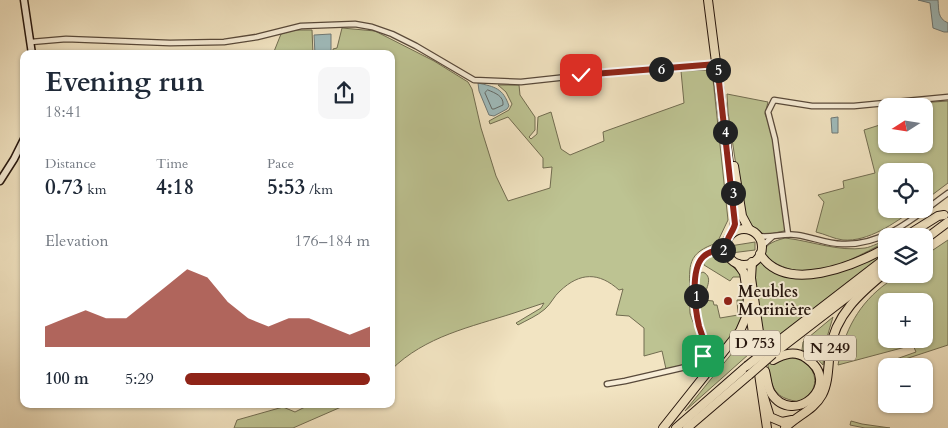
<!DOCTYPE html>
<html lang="en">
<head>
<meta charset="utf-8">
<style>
  body { margin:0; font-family:Cardo,serif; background:#f6f6f7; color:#1f2937; height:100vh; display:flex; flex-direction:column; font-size:19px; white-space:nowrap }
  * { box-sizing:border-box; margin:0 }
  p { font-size:16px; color:#747a83 }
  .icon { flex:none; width:28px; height:28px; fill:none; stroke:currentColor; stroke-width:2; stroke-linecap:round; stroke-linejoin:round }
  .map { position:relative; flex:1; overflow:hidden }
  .panel { position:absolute; left:20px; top:50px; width:375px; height:358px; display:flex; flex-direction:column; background:#fff; border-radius:10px; box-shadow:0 1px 4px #0004 }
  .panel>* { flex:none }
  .needle { width:32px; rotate:258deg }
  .tools { position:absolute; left:878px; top:98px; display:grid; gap:10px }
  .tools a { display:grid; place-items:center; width:55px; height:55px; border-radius:10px; background:#fff; box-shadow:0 1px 4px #0004; font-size:25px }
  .pin { position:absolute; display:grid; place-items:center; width:42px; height:42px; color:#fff; margin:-21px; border-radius:10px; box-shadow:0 2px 8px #0006 }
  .km { position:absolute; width:25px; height:25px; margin:-12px; border-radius:50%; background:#222; color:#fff; font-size:14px; line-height:25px; text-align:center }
  .round { display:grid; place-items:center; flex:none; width:52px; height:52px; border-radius:10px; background:#f6f6f7 }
  .overview { display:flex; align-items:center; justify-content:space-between; height:85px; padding:0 25px }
  h1 { font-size:28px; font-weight:800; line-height:38px }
  .figures { display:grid; grid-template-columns:repeat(3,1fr); gap:8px; height:85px; padding:5px 25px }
  .figures div { display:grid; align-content:center }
  .figures b { font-size:21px; font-weight:800 }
  .figures small { font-size:14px; font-weight:400 }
  .figures p { font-size:14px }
  .chart { height:140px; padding:10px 25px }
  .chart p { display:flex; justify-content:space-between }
  .chart svg { width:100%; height:90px; margin-top:5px; fill:#8f2418; opacity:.7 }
  ul { padding:0 25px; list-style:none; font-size:16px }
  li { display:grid; grid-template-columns:80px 60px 1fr; align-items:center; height:38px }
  li i { height:12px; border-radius:6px; background:#8f2418 }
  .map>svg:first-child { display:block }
</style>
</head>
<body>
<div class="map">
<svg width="948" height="428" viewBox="0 0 948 428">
  <rect width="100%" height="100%" fill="#f2e4c2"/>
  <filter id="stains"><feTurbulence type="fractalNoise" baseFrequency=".004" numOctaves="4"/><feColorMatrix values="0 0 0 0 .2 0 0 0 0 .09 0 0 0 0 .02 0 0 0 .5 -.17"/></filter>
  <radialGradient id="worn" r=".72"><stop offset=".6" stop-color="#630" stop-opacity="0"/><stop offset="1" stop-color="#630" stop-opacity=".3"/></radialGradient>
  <g fill="#bdc392" stroke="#716c50" fill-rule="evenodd">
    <path d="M342,28L375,31L434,61L468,82L472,89L481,128L496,176L508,201L550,188L552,167L543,168V158L508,117L490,124L489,121L509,110L512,104L506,92L498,85H519L520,95L535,117V130L529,137L531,139L537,134L538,117L551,112L561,149L570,155L604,141L603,132L684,103L681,71L712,70L728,220L717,243C687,253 689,265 690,293C691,300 689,307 690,313C692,324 708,345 698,357C691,365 677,367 666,369L662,351L644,356V328L629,316L616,315L623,289L619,290C599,272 580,272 560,291C554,296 551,304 545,309C537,316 527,320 518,325L516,323L541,308L544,303C534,306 524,310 514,313C471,327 425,336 391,370V54H333V49L337,48Z"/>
    <path d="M293,30H312L313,54H273L281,34Z"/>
    <path d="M727,94L768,102L765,114L770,126L774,145L786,226L784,231L770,234H763L747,222L738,179L728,112Z"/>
    <path d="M948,101V183L924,201V171H886V209H914C895,223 868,242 843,240C834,239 825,234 816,232L824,202L818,195L844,188L843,181L875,173L864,130L886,123V144H924V106H903L905,104Z"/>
    <path d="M785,238C812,241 838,252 865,248C872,247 881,241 886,242C865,252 832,272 808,272C784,272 738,250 785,238Z"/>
    <path d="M948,240V345L884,366L885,363L916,352L913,345L838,365C844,331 859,303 887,283C891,280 896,275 900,274C907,272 917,274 924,274V256ZM886,301H924V339H886Z"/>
    <path d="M755,242V250L731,253L730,246Z"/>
    <path d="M719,253L742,276L746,310L744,320L713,362L706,361C708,340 702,330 699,310C697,299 697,286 699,274L703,272C715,278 704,290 704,300L713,301L714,305H717L720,318L738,315L737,300H743L741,277H733L730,281L704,265L703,260L709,255Z"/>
    <path d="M886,253L769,343L774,362C806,345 833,385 799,402C778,398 773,393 769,372L753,270L762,261L773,270L818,277L843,271Z"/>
    <path d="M833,317L825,344L823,365L812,353L802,350L803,342Z"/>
    <path d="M742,341L750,344L749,354L685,411Z"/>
    <path d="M311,404H348L293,428H234L237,420L283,407L295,412Z"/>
    <path d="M851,421L862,424L890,428H865L850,425Z"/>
  </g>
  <g fill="#9fbcbd" stroke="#6e7977">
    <path d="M918,0H938C939,10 937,18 948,23V32H944L933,28L930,3Z"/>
    <path d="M331,34V54H315L314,35Z"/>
    <path d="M478,83C495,87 503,88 509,106L507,109L494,116L489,115L479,91Z"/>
    <path d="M838,117V133H832L831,118Z"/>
  </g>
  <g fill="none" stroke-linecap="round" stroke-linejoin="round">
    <path stroke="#626865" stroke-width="1" d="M488,90C495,93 504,96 503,105L494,109H492L485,93Z"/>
    <g stroke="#58493a" stroke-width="7">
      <g id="minor">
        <path d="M31,42L66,39L170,43L224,42L257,37L301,26L355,24L372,27L392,34L416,46L474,80L521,82L622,71L717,65"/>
        <path d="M788,234L775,139L768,112L774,100L812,106H854L948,97"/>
        <path d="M758,236C771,238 784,233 797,235C812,237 827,244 842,244C884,246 916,216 948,193"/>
        <path d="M762,246L772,237"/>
        <path d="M607,384L625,381L690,366L701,359C708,347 703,337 699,325C695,309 690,269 704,257C709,251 718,250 726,249"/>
      </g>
    </g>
    <g stroke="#25150d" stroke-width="9">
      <g id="secondary">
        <path d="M24,0L32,54"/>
        <path d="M0,181L14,159L24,139"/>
      </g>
    </g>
    <g stroke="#25150d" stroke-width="10">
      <g id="primary">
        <path d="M708,0C715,52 721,104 728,156C730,175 739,216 733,232"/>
        <path d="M734,166L742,216L749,229"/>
        <circle cx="744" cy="247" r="18"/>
        <path d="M752,262L751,278L763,359"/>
        <path d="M738,264L744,273L745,279L767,428"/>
      </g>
    </g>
    <g stroke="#25150d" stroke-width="10">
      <g id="trunk">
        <path d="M906,236L938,216L944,215"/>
        <path d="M924,240L948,222"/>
        <path d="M760,254C786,295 855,265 886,248"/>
        <path d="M772,346L886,258"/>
        <path d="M773,354L886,267"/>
        <path d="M765,371C767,378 767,387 771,393C793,428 845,384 806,358C795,350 784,354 773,360"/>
        <path d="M762,391L770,417L782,422L792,420"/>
        <path d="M663,428L740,331L747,315L748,295"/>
        <path d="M676,428L747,366"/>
        <path d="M687,428L749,375"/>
        <path d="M785,428C796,416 814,410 822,395C829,382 828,365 830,350C835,315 860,293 886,272"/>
      </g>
    </g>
    <use href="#minor" stroke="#f7edd7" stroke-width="4.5"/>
    <use href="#secondary" stroke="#f7edd7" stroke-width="6"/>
    <use href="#primary" stroke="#f2e4c2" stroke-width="8"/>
    <use href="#trunk" stroke="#f2e4c2" stroke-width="8"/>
    <g stroke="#25150d" stroke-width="10" stroke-linecap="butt">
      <g id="trunk-bridge">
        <path d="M747,366L772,346"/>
        <path d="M749,375L773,354"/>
      </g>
    </g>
    <use href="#trunk-bridge" stroke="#f2e4c2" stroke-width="8"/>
  </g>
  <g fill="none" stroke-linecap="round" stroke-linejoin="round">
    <g stroke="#fff" stroke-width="10">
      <path id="route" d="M581,75L717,64L735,224C733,233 725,238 726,249C718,250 709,251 703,257C690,270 695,309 699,326C702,336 707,345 703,356"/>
    </g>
    <use href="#route" stroke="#8f2418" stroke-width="6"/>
  </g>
  <circle fill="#8f2418" stroke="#f7edd7" stroke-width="2" cx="728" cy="301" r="5"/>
  <g text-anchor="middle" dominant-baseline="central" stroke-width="4" stroke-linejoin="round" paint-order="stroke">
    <g fill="#f7edd7" stroke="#64564a" stroke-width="1">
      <rect x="730" y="330.5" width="50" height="25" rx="4"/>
      <rect x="804" y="335.5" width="52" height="25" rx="4"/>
    </g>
    <g font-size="15" font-weight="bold" fill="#25150d">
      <text x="755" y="343">D 753</text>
      <text x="830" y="348">N 249</text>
    </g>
    <g font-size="16" font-weight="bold" fill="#25150d" stroke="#f7edd7" text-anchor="start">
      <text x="738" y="292">Meubles<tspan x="738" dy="18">Morinière</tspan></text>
    </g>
  </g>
  <rect width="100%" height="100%" filter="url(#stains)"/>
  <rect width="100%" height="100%" fill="url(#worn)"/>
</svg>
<div class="tools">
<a><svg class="needle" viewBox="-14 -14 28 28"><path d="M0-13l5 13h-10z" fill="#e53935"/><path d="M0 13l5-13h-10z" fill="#747a83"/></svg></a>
<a><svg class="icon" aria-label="locate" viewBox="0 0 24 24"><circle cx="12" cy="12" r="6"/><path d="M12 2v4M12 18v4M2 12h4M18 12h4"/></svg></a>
<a><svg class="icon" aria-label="layers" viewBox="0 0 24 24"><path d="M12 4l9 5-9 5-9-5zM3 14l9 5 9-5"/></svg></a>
<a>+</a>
<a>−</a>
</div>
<div class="pin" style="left:703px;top:356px;background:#1e9e55"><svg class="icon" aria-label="arrive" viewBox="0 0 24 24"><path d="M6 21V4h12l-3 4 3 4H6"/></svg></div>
<div class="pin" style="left:581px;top:75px;background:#d93025"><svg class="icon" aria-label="check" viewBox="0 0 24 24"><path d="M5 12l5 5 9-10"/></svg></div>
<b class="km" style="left:696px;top:296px">1</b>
<b class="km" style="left:723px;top:250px">2</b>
<b class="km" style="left:733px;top:193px">3</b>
<b class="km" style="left:725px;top:132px">4</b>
<b class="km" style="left:718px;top:70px">5</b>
<b class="km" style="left:661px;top:69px">6</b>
<section class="panel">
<div class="overview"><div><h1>Evening run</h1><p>18:41</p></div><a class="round"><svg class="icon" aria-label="share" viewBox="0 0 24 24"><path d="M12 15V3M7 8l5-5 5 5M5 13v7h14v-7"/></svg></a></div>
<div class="figures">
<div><p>Distance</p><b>0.73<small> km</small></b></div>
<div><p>Time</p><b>4:18</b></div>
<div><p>Pace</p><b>5:53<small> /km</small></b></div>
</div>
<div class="chart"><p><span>Elevation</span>176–184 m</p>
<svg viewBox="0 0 160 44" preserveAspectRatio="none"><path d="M0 44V34L10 30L20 26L30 30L40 30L50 22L60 14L70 6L80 10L90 22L100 30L110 34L120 30L130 30L140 34L150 38L160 34V44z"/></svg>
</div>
<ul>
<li><b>100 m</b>5:29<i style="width:100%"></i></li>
</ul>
</section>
</div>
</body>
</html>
